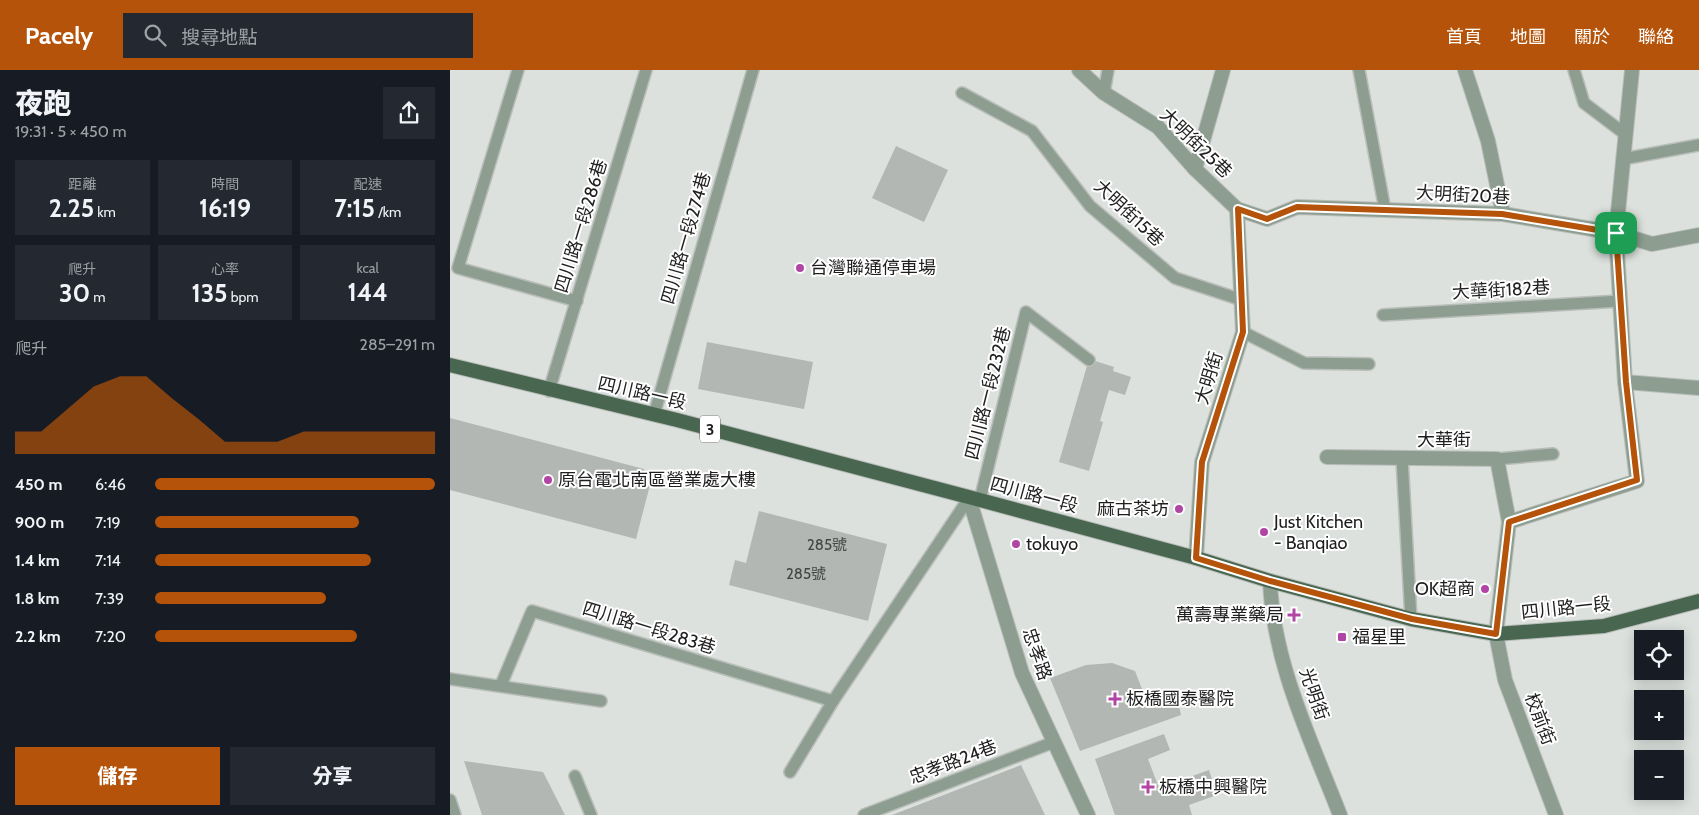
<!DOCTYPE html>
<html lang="zh-TW">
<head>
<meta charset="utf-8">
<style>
  body { margin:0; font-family:Cabin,"Noto Sans TC",sans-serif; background:#242831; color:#f1f3f6; height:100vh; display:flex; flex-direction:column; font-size:19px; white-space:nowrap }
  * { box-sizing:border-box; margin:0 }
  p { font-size:16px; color:#9ea1a6 }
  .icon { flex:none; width:28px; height:28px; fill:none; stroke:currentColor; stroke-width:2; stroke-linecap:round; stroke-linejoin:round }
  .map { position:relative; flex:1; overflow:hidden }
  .details { display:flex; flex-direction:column; background:#171b24; width:450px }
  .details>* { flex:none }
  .controls { position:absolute; left:1184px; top:560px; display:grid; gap:10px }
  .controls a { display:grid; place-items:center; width:50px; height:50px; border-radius:0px; background:#171b24; box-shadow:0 2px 12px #0003; font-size:25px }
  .pin { position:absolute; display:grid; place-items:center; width:42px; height:42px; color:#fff; margin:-21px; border-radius:10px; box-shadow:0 2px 8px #0006 }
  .round { display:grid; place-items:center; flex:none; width:52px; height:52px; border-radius:0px; background:#242831 }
  .headline { display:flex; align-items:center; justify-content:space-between; height:85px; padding:0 15px }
  h1 { font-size:28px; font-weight:800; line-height:38px }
  .stats { display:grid; grid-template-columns:repeat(3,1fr); gap:8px; height:85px; padding:5px 15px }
  .stats div { display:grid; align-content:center; border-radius:0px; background:#242831; text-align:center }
  .stats b { font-size:25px; font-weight:800 }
  .stats small { font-size:14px; font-weight:400 }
  .stats p { font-size:14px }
  .chart { height:140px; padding:10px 15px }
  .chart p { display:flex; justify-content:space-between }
  .chart svg { width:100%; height:90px; margin-top:5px; fill:#b45309; opacity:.7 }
  .primary-button { display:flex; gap:10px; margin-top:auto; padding:10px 15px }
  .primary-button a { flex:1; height:58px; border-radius:0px; background:#b45309; color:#fff; font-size:20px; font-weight:800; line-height:58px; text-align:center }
  .primary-button a+a { background:#242831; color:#f1f3f6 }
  ul { padding:0 15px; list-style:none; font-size:16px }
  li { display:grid; grid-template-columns:80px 60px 1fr; align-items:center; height:38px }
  li i { height:12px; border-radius:6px; background:#b45309 }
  header { display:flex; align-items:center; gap:30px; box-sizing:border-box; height:70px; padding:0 25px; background:#b45309; color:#fff }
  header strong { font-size:24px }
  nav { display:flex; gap:28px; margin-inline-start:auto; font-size:18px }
  .search { width:350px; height:45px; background:#242831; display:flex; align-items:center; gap:12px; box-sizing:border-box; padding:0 18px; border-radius:0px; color:#9ea1a6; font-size:19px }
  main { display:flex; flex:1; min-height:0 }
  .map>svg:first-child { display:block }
</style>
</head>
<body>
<header>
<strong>Pacely</strong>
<div class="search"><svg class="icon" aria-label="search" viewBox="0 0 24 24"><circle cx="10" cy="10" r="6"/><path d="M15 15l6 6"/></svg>搜尋地點</div>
<nav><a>首頁</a><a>地圖</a><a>關於</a><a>聯絡</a></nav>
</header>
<main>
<section class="details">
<div class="headline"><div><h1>夜跑</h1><p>19:31 · 5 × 450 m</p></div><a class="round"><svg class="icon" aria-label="share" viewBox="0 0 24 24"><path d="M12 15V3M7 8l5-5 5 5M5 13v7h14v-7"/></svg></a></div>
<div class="stats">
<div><p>距離</p><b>2.25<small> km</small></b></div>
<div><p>時間</p><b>16:19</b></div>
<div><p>配速</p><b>7:15<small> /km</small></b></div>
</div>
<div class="stats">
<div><p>爬升</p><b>30<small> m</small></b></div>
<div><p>心率</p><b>135<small> bpm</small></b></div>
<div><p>kcal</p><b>144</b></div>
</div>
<div class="chart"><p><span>爬升</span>285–291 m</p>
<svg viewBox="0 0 160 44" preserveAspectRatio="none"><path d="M0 44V33L10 33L20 22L30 11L40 6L50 6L60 17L70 27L80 38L90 38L100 38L110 33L120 33L130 33L140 33L150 33L160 33V44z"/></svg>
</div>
<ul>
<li><b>450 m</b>6:46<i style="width:100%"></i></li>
<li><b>900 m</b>7:19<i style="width:73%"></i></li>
<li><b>1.4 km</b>7:14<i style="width:77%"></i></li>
<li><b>1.8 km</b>7:39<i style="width:61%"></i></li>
<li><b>2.2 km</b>7:20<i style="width:72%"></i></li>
</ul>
<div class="primary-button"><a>儲存</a><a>分享</a></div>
</section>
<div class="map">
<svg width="1249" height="745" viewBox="0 0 1249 745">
  <rect width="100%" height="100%" fill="#dce1dd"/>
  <g fill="#b2b7b3">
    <path d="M446,76L498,100L474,152L422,128Z"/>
    <path d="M257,272L363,292L354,339L248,319Z"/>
    <path d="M639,289L664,297L663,301L681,307L675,325L659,320L650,351L653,352L639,401L609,392Z"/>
    <path d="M0,348L194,399L192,408L201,411L186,469L0,420Z"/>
    <path d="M309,441L437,474L418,551L279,515L285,490L296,493Z"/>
    <path d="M662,593L685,601L697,632L726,622L731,645L630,681L600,608L636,595Z"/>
    <path d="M714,664L720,680L698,689L709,718L759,700L767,725L739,735L742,745H665L645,689Z"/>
    <path d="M14,691L93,702L115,745H32Z"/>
    <path d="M571,695L595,745H442Z"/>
  </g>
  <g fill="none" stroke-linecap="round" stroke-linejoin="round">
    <g stroke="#babebb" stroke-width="14">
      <g id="service">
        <path d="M68,0L8,198L127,231"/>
        <path d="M909,0L935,140"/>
        <path d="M1124,0L1134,33L1175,64"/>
        <path d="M512,23L582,61L640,136L725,208L792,230"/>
        <path d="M654,23L658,0"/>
        <path d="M1173,89L1249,75"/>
        <path d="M933,245L1170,231"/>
        <path d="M793,262L854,293L919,294"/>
        <path d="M99,321L196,0"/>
        <path d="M204,345L303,0"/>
        <path d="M952,388L961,549"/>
        <path d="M1047,389L1103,384"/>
        <path d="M530,430L576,242L639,290"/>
        <path d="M0,609L151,631"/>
        <path d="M51,615L82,541L383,631"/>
        <path d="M340,702L383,631L519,428"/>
        <path d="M125,706L141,745"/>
        <path d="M0,730L5,745"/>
        <path d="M414,745L604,672"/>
      </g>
    </g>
    <g stroke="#babebb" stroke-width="16">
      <g id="minor">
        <path d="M629,0L654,23L708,57L745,99L787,139L817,149L847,137L1053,144L1166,163L1182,0"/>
        <path d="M1015,0L1038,71L1053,144"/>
        <path d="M745,99L773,0"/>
        <path d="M1249,165L1202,174L1166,163L1175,312L1249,318"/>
        <path d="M877,387L1047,389L1059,452"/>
        <path d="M746,488L752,392L793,262L787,139"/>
        <path d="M820,511C823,593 861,670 890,745"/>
        <path d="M1106,745L1055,610L1046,564L1059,452L1187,411L1175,312"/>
      </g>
    </g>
    <g stroke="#babebb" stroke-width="16">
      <path id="tertiary" d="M519,428L572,603L638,745"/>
    </g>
    <g stroke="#babebb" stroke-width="16">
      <path id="primary" d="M0,295L227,350L530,430L746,488L820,511L961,549L1046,564L1154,556L1249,531"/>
    </g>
    <use href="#service" stroke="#8d9e90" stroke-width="11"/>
    <use href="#minor" stroke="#8d9e90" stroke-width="14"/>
    <use href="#tertiary" stroke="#8d9e90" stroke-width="14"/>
    <use href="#primary" stroke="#496750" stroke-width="14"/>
  </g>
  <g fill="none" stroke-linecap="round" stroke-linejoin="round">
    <g stroke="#fff" stroke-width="10">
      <path id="route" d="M847,137L1052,144L1166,163L1176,312L1187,410L1059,452L1046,564L962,549L820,511L746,488L752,392L793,262L788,139L817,149Z"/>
    </g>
    <use href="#route" stroke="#b45309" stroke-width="6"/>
  </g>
  <g fill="#b045a6" stroke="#fff" stroke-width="2">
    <circle cx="350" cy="198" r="5"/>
    <circle cx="98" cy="410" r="5"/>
    <circle cx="729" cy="439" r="5"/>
    <circle cx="814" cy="462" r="5"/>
    <circle cx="566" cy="474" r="5"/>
    <circle cx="1035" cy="519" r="5"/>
    <path d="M841.5 537.5h5v5h5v5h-5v5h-5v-5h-5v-5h5z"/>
    <rect x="887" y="562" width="10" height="10" rx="2.5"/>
    <path d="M662.5 621.5h5v5h5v5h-5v5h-5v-5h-5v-5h5z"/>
    <path d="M695.5 709.5h5v5h5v5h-5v5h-5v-5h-5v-5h5z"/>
  </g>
  <g text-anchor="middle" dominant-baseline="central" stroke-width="4" stroke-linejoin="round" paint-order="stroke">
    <g font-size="15" fill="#434543">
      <text x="377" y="475">285號</text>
      <text x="356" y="504">285號</text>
    </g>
    <rect fill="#fff" stroke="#626262" stroke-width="1" x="250" y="345.5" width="20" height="27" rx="4"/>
    <g font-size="16" font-weight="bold" fill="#1e1f1e">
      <text x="260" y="359">3</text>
    </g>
    <g font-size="18" fill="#1e1f1e" stroke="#fff">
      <text transform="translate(746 73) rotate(44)">大明街25巷</text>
      <text transform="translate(1013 125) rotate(3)">大明街20巷</text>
      <text transform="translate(679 143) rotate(43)">大明街15巷</text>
      <text transform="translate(131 156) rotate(-73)">四川路一段286巷</text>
      <text transform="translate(236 168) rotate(-74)">四川路一段274巷</text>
      <text transform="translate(1051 220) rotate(-3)">大華街182巷</text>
      <text transform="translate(759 308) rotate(-73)">大明街</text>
      <text transform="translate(192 323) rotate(13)">四川路一段</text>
      <text transform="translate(538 323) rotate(-76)">四川路一段232巷</text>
      <text x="994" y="370">大華街</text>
      <text transform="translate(584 425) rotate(15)">四川路一段</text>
      <text transform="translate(1116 538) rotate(-6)">四川路一段</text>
      <text transform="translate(199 558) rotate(17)">四川路一段283巷</text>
      <text transform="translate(587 584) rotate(71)">忠孝路</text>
      <text transform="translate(864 624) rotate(71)">光明街</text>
      <text transform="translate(1090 649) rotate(69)">校前街</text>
      <text transform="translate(503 692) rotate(-21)">忠孝路24巷</text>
    </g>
    <g font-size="18" fill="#1e1f1e" stroke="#fff" text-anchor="start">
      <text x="360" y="198">台灣聯通停車場</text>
      <text x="108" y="410">原台電北南區營業處大樓</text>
      <text x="719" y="439" text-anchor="end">麻古茶坊</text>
      <text x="824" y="452">Just Kitchen<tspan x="824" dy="21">- Banqiao</tspan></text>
      <text x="576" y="474">tokuyo</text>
      <text x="1025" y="519" text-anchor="end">OK超商</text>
      <text x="834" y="545" text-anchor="end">萬壽專業藥局</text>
      <text x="902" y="567">福星里</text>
      <text x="676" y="629">板橋國泰醫院</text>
      <text x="709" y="717">板橋中興醫院</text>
    </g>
  </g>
</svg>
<div class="controls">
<a><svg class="icon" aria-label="locate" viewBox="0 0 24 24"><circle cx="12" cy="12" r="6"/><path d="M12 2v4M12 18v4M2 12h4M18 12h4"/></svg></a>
<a>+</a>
<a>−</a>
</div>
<div class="pin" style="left:1166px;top:163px;background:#1e9e55"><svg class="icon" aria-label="arrive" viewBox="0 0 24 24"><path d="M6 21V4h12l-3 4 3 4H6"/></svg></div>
</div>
</main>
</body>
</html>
